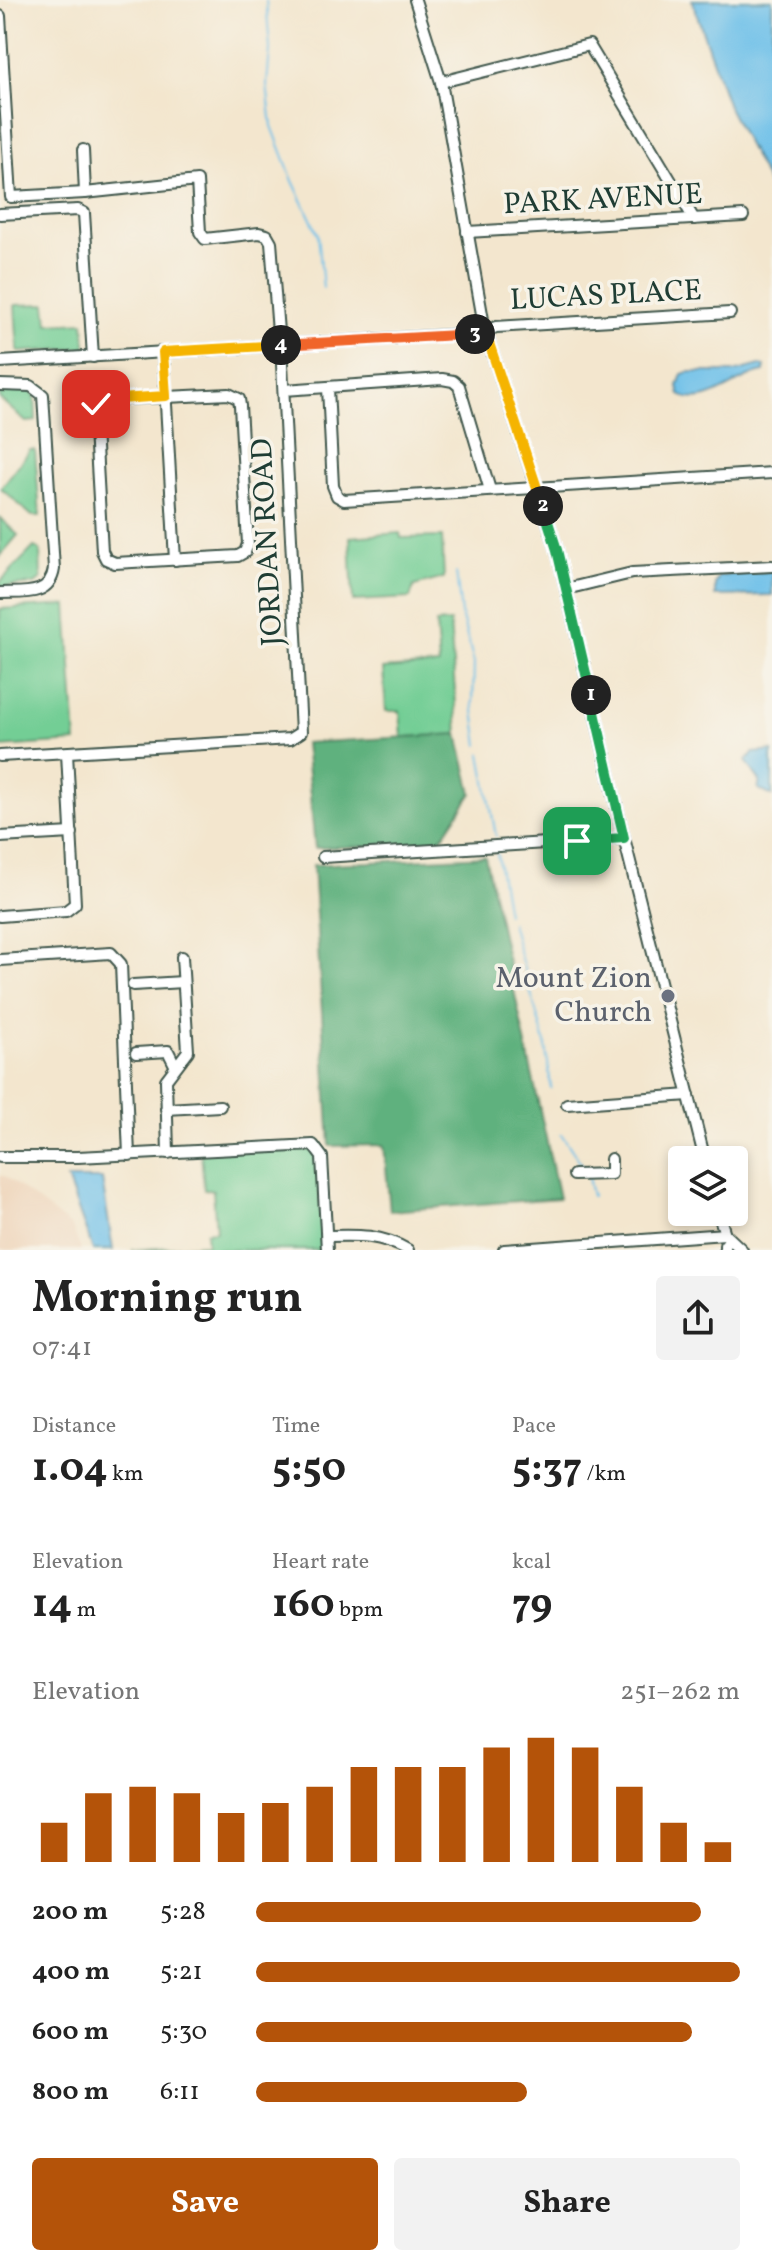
<!DOCTYPE html>
<html lang="en">
<head>
<meta charset="utf-8">
<style>
  body { margin:0; font-family:Vollkorn,serif; background:#f2f2f2; color:#222; height:100vh; display:flex; flex-direction:column; font-size:30px; white-space:nowrap }
  * { box-sizing:border-box; margin:0 }
  p { font-size:26px; color:#767676 }
  .icon { flex:none; width:44px; height:44px; fill:none; stroke:currentColor; stroke-width:2; stroke-linecap:round; stroke-linejoin:round }
  .map { position:relative; height:1250px; overflow:hidden }
  .side { display:flex; flex-direction:column; background:#fff; flex:1 }
  .side>* { flex:none }
  .fabs { position:absolute; left:668px; top:1146px; display:grid; gap:16px }
  .fabs a { display:grid; place-items:center; width:80px; height:80px; border-radius:8px; background:#fff; box-shadow:0 4px 12px #0003; font-size:40px }
  .pin { position:absolute; display:grid; place-items:center; width:68px; height:68px; color:#fff; margin:-34px; border-radius:16px; box-shadow:0 4px 12px #0006 }
  .km { position:absolute; width:40px; height:40px; margin:-20px; border-radius:50%; background:#222; color:#fff; font-size:22px; line-height:40px; text-align:center }
  .round { display:grid; place-items:center; flex:none; width:84px; height:84px; border-radius:8px; background:#f2f2f2 }
  .summary { display:flex; align-items:center; justify-content:space-between; height:136px; padding:0 32px }
  h1 { font-size:44px; font-weight:700; line-height:60px }
  .figures { display:grid; grid-template-columns:repeat(3,1fr); gap:12px; height:136px; padding:8px 32px }
  .figures div { display:grid; align-content:center }
  .figures b { font-size:40px; font-weight:700 }
  .figures small { font-size:22px; font-weight:400 }
  .figures p { font-size:22px }
  .chart { height:224px; padding:16px 32px }
  .chart p { display:flex; justify-content:space-between }
  .chart svg { width:100%; height:144px; margin-top:8px; stroke:#b45309; stroke-width:6 }
  .primary-button { display:flex; gap:16px; margin-top:auto; padding:16px 32px }
  .primary-button a { flex:1; height:92px; border-radius:8px; background:#b45309; color:#fff; font-size:32px; font-weight:700; line-height:92px; text-align:center }
  .primary-button a+a { background:#f2f2f2; color:#222 }
  ul { padding:0 32px; list-style:none; font-size:26px }
  li { display:grid; grid-template-columns:128px 96px 1fr; align-items:center; height:60px }
  li i { height:20px; border-radius:10px; background:#b45309 }
  .map>svg:first-child { display:block }
</style>
</head>
<body>
<div class="map">
<svg width="772" height="1250" viewBox="0 0 772 1250">
  <rect width="100%" height="100%" fill="#f7f3e8"/>
  <filter id="ink" filterUnits="userSpaceOnUse"><feTurbulence type="fractalNoise" baseFrequency=".0125" numOctaves="2"/><feDisplacementMap in="SourceGraphic" scale="16" xChannelSelector="R" yChannelSelector="G"/><feConvolveMatrix kernelMatrix="1 2 1 2 8 2 1 2 1" color-interpolation-filters="sRGB"/></filter>
  <filter id="wash" filterUnits="userSpaceOnUse"><feTurbulence type="fractalNoise" baseFrequency=".006" numOctaves="4" result="noise"/><feDisplacementMap in="SourceGraphic" scale="32" xChannelSelector="R" yChannelSelector="G"/><feGaussianBlur stdDeviation="1.8" result="paint"/><feColorMatrix in="noise" values="0 0 0 0 0 0 0 0 0 0 0 0 0 0 0 0 0 1.4 0 .05"/><feComposite in="paint" operator="in"/></filter>
  <g filter="url(#wash)">
    <rect width="100%" height="100%" fill="#f3e6ce"/>
    <path fill="#efd6bc" d="M0,1176H5L72,1227L81,1250H0Z"/>
    <g fill="#73ce95" stroke="#498664" stroke-width="2">
      <path d="M46,304L48,324L84,322L86,348L18,352L15,305Z"/>
      <path d="M0,389H26L35,395L36,421L26,422L0,399Z"/>
      <path d="M30,450H35L40,516H32L1,488Z"/>
      <path d="M0,518L18,535L0,556Z"/>
      <path d="M400,533L401,538L442,537L444,578L414,586L410,598L353,601L350,537Z"/>
      <path d="M34,547L40,550L41,579L35,584L0,587V582Z"/>
      <path d="M67,605L76,742L0,747V609Z"/>
      <path d="M450,622L458,734L402,737L400,711H386L383,669L439,665L436,623Z"/>
      <path d="M313,1150L318,1159L322,1250H132L207,1244L206,1232L216,1231L213,1190H204L201,1151Z"/>
    </g>
    <g fill="#5eb17e" stroke="#3e7759" stroke-width="2">
      <path d="M458,734L472,793L438,844L315,848L305,743Z"/>
      <path d="M485,856L559,1198L390,1211L384,1145L330,1146L313,865Z"/>
    </g>
    <g fill="#6dc0e9" stroke="#467e8e" stroke-width="2">
      <path d="M692,0H772V191L729,109Z"/>
      <path d="M760,365L765,366L764,372C738,375 707,410 680,395L678,386L682,374L689,372H734Z"/>
      <path d="M772,571V595L715,596V584L719,576Z"/>
      <path d="M772,751V796L758,789L760,781L746,761L753,753Z"/>
      <path d="M67,1179H102L113,1250H93Z"/>
    </g>
    <g fill="none" stroke-linecap="round" stroke-linejoin="round">
      <g stroke="#6dc0e9" stroke-width="2">
        <path d="M266,0L270,49L267,85L272,126L293,181L318,234L323,288"/>
        <path d="M456,573L461,614L474,663L473,704L479,745"/>
        <path d="M481,754L496,836"/>
        <path d="M497,854L507,914"/>
        <path d="M511,923L546,1046L551,1088"/>
        <path d="M561,1134L585,1169"/>
        <path d="M588,1177L592,1196"/>
      </g>
    </g>
  </g>
  <g filter="url(#ink)">
    <g fill="none" stroke-linecap="round" stroke-linejoin="round">
      <g stroke="#3f564b" stroke-width="14">
        <g id="minor">
          <path d="M415,0L441,82L485,331L557,550L624,838L705,1160"/>
          <path d="M0,16L11,197L85,193L197,181L200,232L205,239L259,233L267,235L271,242L279,345"/>
          <path d="M441,82L589,45L694,219"/>
          <path d="M83,150L85,193"/>
          <path d="M0,214L78,210L84,213L93,357"/>
          <path d="M467,232L743,216"/>
          <path d="M163,352L175,560"/>
          <path d="M0,362L481,333L496,327L730,313"/>
          <path d="M0,385L31,386L43,395L54,569C50,597 23,592 0,593"/>
          <path d="M328,388L333,486L337,496L344,500L772,473"/>
          <path d="M284,390L442,379L453,381L459,386L490,490"/>
          <path d="M229,394L239,399L240,406L248,544L245,552L238,556L115,563L106,559L102,551L94,412L96,404L104,400Z"/>
          <path d="M566,589L632,573L772,566"/>
          <path d="M0,756L290,739L301,732L281,345"/>
          <path d="M0,837L72,833"/>
          <path d="M323,857L624,838"/>
          <path d="M0,916L66,911L75,904L67,753"/>
          <path d="M0,960L111,953L121,964L129,1155"/>
          <path d="M133,985L183,982"/>
          <path d="M136,1053L168,1051L175,1065"/>
          <path d="M567,1104L689,1095"/>
          <path d="M166,1109L220,1106"/>
          <path d="M168,1153L166,1080L188,1051L182,957"/>
          <path d="M0,1157H78L313,1145L322,1157L327,1250"/>
          <path d="M574,1175L611,1174V1159"/>
          <path d="M718,1212L725,1234L742,1250"/>
          <path d="M327,1236C358,1235 380,1234 408,1250"/>
          <path d="M504,1250L725,1234"/>
          <path d="M725,1250V1245L730,1240"/>
        </g>
      </g>
      <use href="#minor" stroke="#fff" stroke-width="10"/>
    </g>
  </g>
  <g fill="none" stroke-linecap="round" stroke-linejoin="round" filter="url(#ink)">
    <g stroke="#fff" stroke-width="16">
      <path id="split-1" d="M577,841L624,838L591,695"/>
    </g>
    <g stroke="#fff" stroke-width="16">
      <path id="split-2" d="M543,506L557,550L591,695"/>
    </g>
    <g stroke="#fff" stroke-width="16">
      <path id="split-3" d="M475,334L485,331L543,506"/>
    </g>
    <g stroke="#fff" stroke-width="16">
      <path id="split-4" d="M281,345L475,334"/>
    </g>
    <g stroke="#fff" stroke-width="16">
      <path id="split-5" d="M96,404L104,400L166,396L163,352L281,345"/>
    </g>
    <use href="#split-1" stroke="#22a559" stroke-width="10"/>
    <use href="#split-2" stroke="#22a559" stroke-width="10"/>
    <use href="#split-3" stroke="#f5b400" stroke-width="10"/>
    <use href="#split-4" stroke="#f0652b" stroke-width="10"/>
    <use href="#split-5" stroke="#f5b400" stroke-width="10"/>
  </g>
  <circle fill="#6b7280" stroke="#f7f3e8" stroke-width="3" cx="668" cy="996" r="8"/>
  <g text-anchor="middle" dominant-baseline="central" stroke-width="7" stroke-linejoin="round" paint-order="stroke">
    <g font-size="30" fill="#1f3d34" stroke="#f7f3e8">
      <text transform="translate(603 200) rotate(-3)">PARK AVENUE</text>
      <text transform="translate(606 296) rotate(-3)">LUCAS PLACE</text>
      <text transform="translate(268 542) rotate(-93)">JORDAN ROAD</text>
    </g>
    <g font-size="30" fill="#5b616d" stroke="#f7f3e8" text-anchor="end">
      <text x="652" y="979">Mount Zion<tspan x="652" dy="34">Church</tspan></text>
    </g>
  </g>
</svg>
<div class="fabs">
<a><svg class="icon" aria-label="layers" viewBox="0 0 24 24"><path d="M12 4l9 5-9 5-9-5zM3 14l9 5 9-5"/></svg></a>
</div>
<div class="pin" style="left:577px;top:841px;background:#1e9e55"><svg class="icon" aria-label="arrive" viewBox="0 0 24 24"><path d="M6 21V4h12l-3 4 3 4H6"/></svg></div>
<div class="pin" style="left:96px;top:404px;background:#d93025"><svg class="icon" aria-label="check" viewBox="0 0 24 24"><path d="M5 12l5 5 9-10"/></svg></div>
<b class="km" style="left:591px;top:695px">1</b>
<b class="km" style="left:543px;top:506px">2</b>
<b class="km" style="left:475px;top:334px">3</b>
<b class="km" style="left:281px;top:345px">4</b>
</div>
<section class="side">
<div class="summary"><div><h1>Morning run</h1><p>07:41</p></div><a class="round"><svg class="icon" aria-label="share" viewBox="0 0 24 24"><path d="M12 15V3M7 8l5-5 5 5M5 13v7h14v-7"/></svg></a></div>
<div class="figures">
<div><p>Distance</p><b>1.04<small> km</small></b></div>
<div><p>Time</p><b>5:50</b></div>
<div><p>Pace</p><b>5:37<small> /km</small></b></div>
</div>
<div class="figures">
<div><p>Elevation</p><b>14<small> m</small></b></div>
<div><p>Heart rate</p><b>160<small> bpm</small></b></div>
<div><p>kcal</p><b>79</b></div>
</div>
<div class="chart"><p><span>Elevation</span>251–262 m</p>
<svg viewBox="0 0 160 44" preserveAspectRatio="none"><path d="M5 44V32M15 44V23M25 44V21M35 44V23M45 44V29M55 44V26M65 44V21M75 44V15M85 44V15M95 44V15M105 44V9M115 44V6M125 44V9M135 44V21M145 44V32M155 44V38"/></svg>
</div>
<ul>
<li><b>200 m</b>5:28<i style="width:92%"></i></li>
<li><b>400 m</b>5:21<i style="width:100%"></i></li>
<li><b>600 m</b>5:30<i style="width:90%"></i></li>
<li><b>800 m</b>6:11<i style="width:56%"></i></li>
</ul>
<div class="primary-button"><a>Save</a><a>Share</a></div>
</section>
</body>
</html>
